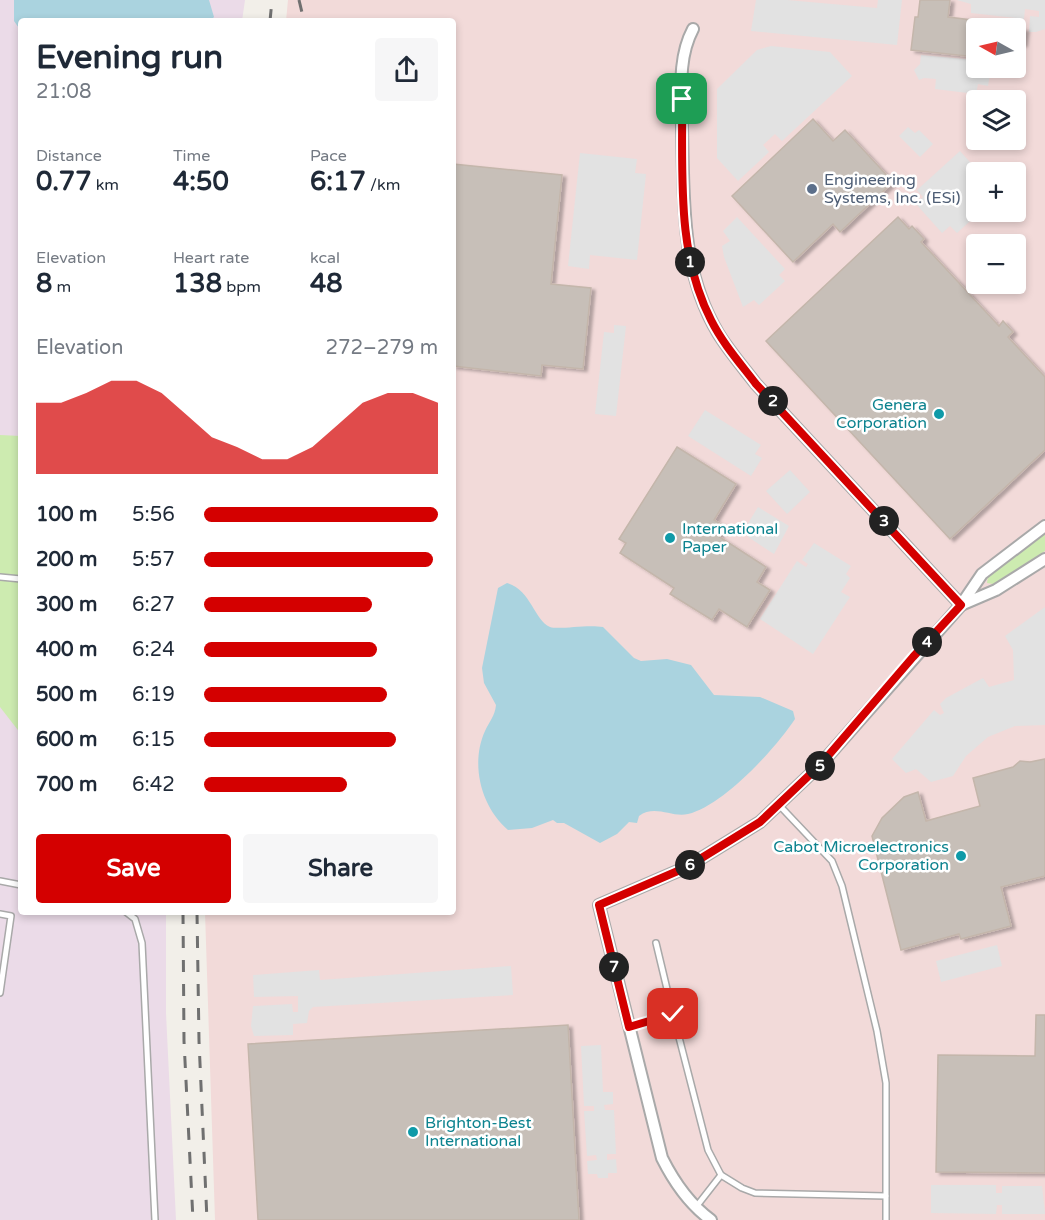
<!DOCTYPE html>
<html lang="en">
<head>
<meta charset="utf-8">
<style>
  body { margin:0; font-family:"Varela Round",sans-serif; background:#f6f6f7; color:#1f2937; height:100vh; display:flex; flex-direction:column; font-size:22px; white-space:nowrap }
  * { box-sizing:border-box; margin:0 }
  p { font-size:20px; color:#747a83 }
  .icon { flex:none; width:33px; height:33px; fill:none; stroke:currentColor; stroke-width:2; stroke-linecap:round; stroke-linejoin:round }
  .map { position:relative; flex:1; overflow:hidden }
  .panel { position:absolute; left:18px; top:18px; width:438px; height:897px; display:flex; flex-direction:column; background:#fff; border-radius:6px; box-shadow:0 3px 9px #0003 }
  .panel>* { flex:none }
  .needle { width:39px; rotate:278deg }
  .controls { position:absolute; left:966px; top:18px; display:grid; gap:12px }
  .controls a { display:grid; place-items:center; width:60px; height:60px; border-radius:6px; background:#fff; box-shadow:0 3px 9px #0003; font-size:30px }
  .pin { position:absolute; display:grid; place-items:center; width:51px; height:51px; color:#fff; margin:-26px; border-radius:12px; box-shadow:0 3px 9px #0006 }
  .km { position:absolute; width:30px; height:30px; margin:-15px; border-radius:50%; background:#222; color:#fff; font-size:16px; line-height:30px; text-align:center }
  .round { display:grid; place-items:center; flex:none; width:63px; height:63px; border-radius:6px; background:#f6f6f7 }
  .head { display:flex; align-items:center; justify-content:space-between; height:102px; padding:0 18px }
  h1 { font-size:33px; font-weight:700; line-height:45px }
  .metrics { display:grid; grid-template-columns:repeat(3,1fr); gap:9px; height:102px; padding:6px 18px }
  .metrics div { display:grid; align-content:center }
  .metrics b { font-size:26px; font-weight:700 }
  .metrics small { font-size:16px; font-weight:400 }
  .metrics p { font-size:16px }
  .chart { height:168px; padding:12px 18px }
  .chart p { display:flex; justify-content:space-between }
  .chart svg { width:100%; height:108px; margin-top:6px; fill:#d40000; opacity:.7 }
  .button { display:flex; gap:12px; margin-top:auto; padding:12px 18px }
  .button a { flex:1; height:69px; border-radius:6px; background:#d40000; color:#fff; font-size:24px; font-weight:700; line-height:69px; text-align:center }
  .button a+a { background:#f6f6f7; color:#1f2937 }
  ul { padding:0 18px; list-style:none; font-size:20px }
  li { display:grid; grid-template-columns:96px 72px 1fr; align-items:center; height:45px }
  li i { height:15px; border-radius:8px; background:#d40000 }
  .map>svg:first-child { display:block }
</style>
</head>
<body>
<div class="map">
<svg width="1045" height="1220" viewBox="0 0 1045 1220">
  <defs>
    <filter id="shadow"><feDropShadow dx="4" dy="2.5" stdDeviation="1.5" flood-color="#0004"/></filter>
  </defs>
  <rect width="100%" height="100%" fill="#f2efe9"/>
  <path fill="#f2dad9" fill-rule="evenodd" d="M288,0H1045V1220H215L205,912H453V21H286ZM976,28H1016V68H976ZM976,100H1016V140H976ZM976,172H1016V212H976ZM976,244H1016V284H976Z"/>
  <path fill="#ebdbe8" d="M0,0H245L242,21H21V912H166V1013L176,1220H0Z"/>
  <g fill="#cdebb0">
    <path d="M0,435L21,436V734L0,707Z"/>
    <path d="M1045,533V551L993,584L987,583L988,576Z"/>
  </g>
  <g fill="#e2e2e2">
    <path d="M756,0H787L877,8L878,0H902L897,45L751,31Z"/>
    <path d="M957,0H1045V29L1036,32H1029L1030,16L1039,17V11L1025,9L1024,19L971,13V4Z"/>
    <path d="M771,46L830,52L852,76L782,141L775,134L763,145L769,152L738,181L717,158V89L757,50Z"/>
    <path d="M921,55L976,60V68H991L988,86L978,84L976,94L935,89L936,79L924,78L919,80L914,70L920,64Z"/>
    <path d="M908,127L915,133L919,130L933,144L920,157L899,136Z"/>
    <path d="M960,151L979,172H976V212H980L957,233L950,226L942,233L916,204L923,197L917,190Z"/>
    <path d="M580,153L637,159L635,173L646,174L637,260L590,255L589,269L568,266Z"/>
    <path d="M737,217L785,269L779,275L785,281L759,305L754,300L743,307L724,257L722,246L730,241L723,231Z"/>
    <path d="M614,325L626,326L616,416L595,414L604,332L614,333Z"/>
    <path d="M705,410L761,445L755,454L762,458L751,476L688,436Z"/>
    <path d="M790,470L810,492L787,514L766,491Z"/>
    <path d="M758,507L789,526L774,554L748,537L753,529L747,525Z"/>
    <path d="M814,543L851,566L846,574L850,578L841,592L850,597L813,654L760,619L797,561L806,567L808,564L802,560Z"/>
    <path d="M1045,607V725L1015,726L988,737L966,756L953,776L931,782L916,769L906,773L892,759L934,710L940,715L944,713L940,704L946,698L983,678L989,687L1014,680L1013,650L1005,636Z"/>
    <path d="M997,945L1002,966L941,982L936,961Z"/>
    <path d="M511,966L513,995L313,1007L309,1011L307,1023L293,1024V1035L254,1036L251,1026L253,1006L292,1004L293,1012H298V996L254,997L253,975L319,970L320,980Z"/>
    <path d="M601,1045L603,1092H613V1104L604,1105L605,1110H614L616,1154H607V1160L616,1159L617,1173H608V1178H598L597,1174H588L587,1161L597,1160L596,1155L587,1156L584,1111H594V1106H584L581,1046Z"/>
    <path d="M931,1185H996V1193H1002V1186H1042L1045,1214H1002V1205H997L996,1214L931,1213Z"/>
  </g>
  <g fill="#aad3df">
    <path d="M14,0H209L214,17L210,21H21V31L14,21Z"/>
    <path d="M507,583C531,590 534,620 550,627C559,630 587,624 603,627L634,658L641,661L667,659L691,665L714,695L760,697L793,711L795,719C776,748 723,806 688,814C672,818 655,804 639,816L637,823L629,822L617,834L600,843L564,823H557L553,820L532,828L508,830C481,807 470,764 485,731C489,722 495,716 496,705L484,683L482,668L498,588Z"/>
  </g>
  <g fill="#c7bfb8" stroke="#c4b6ab" stroke-width="1.5" filter="url(#shadow)">
    <path d="M920,0H950L948,17L997,23V28H976V57L911,50L915,17H918Z"/>
    <path d="M1016,28L1025,29L1023,44H1016Z"/>
    <path d="M813,119L833,141L845,130L893,182L840,232L833,224L793,262L732,196Z"/>
    <path d="M453,164L562,175L551,284L591,288L583,369L542,365L541,376L453,366Z"/>
    <path d="M898,217L909,229L912,226L924,239L921,242L999,326L1003,321L1013,332L1008,337L1045,377V450L950,539L766,341Z"/>
    <path d="M677,447L736,484L714,520L724,526L718,536L766,567L757,582L770,590L747,627L719,609L712,620L670,594L674,588L620,553L626,543L619,539Z"/>
    <path d="M1045,759V876L1001,887L1011,926L961,939L959,934L901,950L872,836L882,818L904,797L918,792L926,821L980,806L973,778L1013,767L1020,761L1030,762Z"/>
    <path d="M1036,1015H1045V1173L936,1172L938,1055L1035,1056Z"/>
    <path d="M568,1025L579,1220H258L248,1044Z"/>
  </g>
  <g fill="none" stroke-linecap="round" stroke-linejoin="round">
    <g stroke="#a9a9a9" stroke-width="8">
      <g id="lane">
        <path d="M0,577L21,579"/>
        <path d="M779,805L832,861L842,886L877,1031L886,1083V1220"/>
        <path d="M0,881L21,885"/>
        <path d="M126,912L135,919L142,943L155,1220"/>
        <path d="M0,914L11,916L0,993"/>
        <path d="M656,943L673,1014"/>
        <path d="M629,1027L673,1014L708,1150L721,1175"/>
        <path d="M696,1207L721,1175L742,1188L755,1193L886,1196"/>
      </g>
    </g>
    <g stroke="#a9a9a9" stroke-width="14">
      <g id="street">
        <path d="M693,29C677,59 682,94 682,128C684,199 680,269 718,333C729,351 743,367 756,384L961,605"/>
        <path d="M961,605L996,590L1045,559"/>
        <path d="M711,1220C689,1204 674,1182 662,1158L599,905L687,867L760,822L821,764L961,605L982,574L1045,526"/>
      </g>
    </g>
    <use href="#lane" stroke="#fff" stroke-width="5"/>
    <use href="#street" stroke="#fff" stroke-width="10"/>
    <g stroke="#707070" stroke-width="3" stroke-dasharray="12 12" stroke-linecap="butt">
      <path d="M299,0L304,21"/>
      <path d="M270,21L272,0"/>
      <path d="M183,912L184,1041L193,1220"/>
      <path d="M197,912L199,1041L207,1220"/>
    </g>
  </g>
  <g fill="none" stroke-linecap="round" stroke-linejoin="round">
    <g stroke="#fff" stroke-width="12">
      <path id="route" d="M673,1014L629,1027L599,905L687,867L760,822L821,764L913,657L961,605L756,384C740,363 723,344 711,320C676,252 683,173 682,99"/>
    </g>
    <use href="#route" stroke="#d40000" stroke-width="8"/>
  </g>
  <circle fill="#5c6f8a" stroke="#fff" stroke-width="2" cx="812" cy="189" r="6"/>
  <g fill="#0f9aa8" stroke="#fff" stroke-width="2">
    <circle cx="939" cy="414" r="6"/>
    <circle cx="670" cy="538" r="6"/>
    <circle cx="961" cy="856" r="6"/>
    <circle cx="413" cy="1132" r="6"/>
  </g>
  <g text-anchor="middle" dominant-baseline="central" stroke-width="5" stroke-linejoin="round" paint-order="stroke">
    <g font-size="16" fill="#4e5e75" stroke="#fff" text-anchor="start">
      <text x="824" y="180">Engineering<tspan x="824" dy="18">Systems, Inc. (ESi)</tspan></text>
    </g>
    <g font-size="16" fill="#0d838f" stroke="#fff" text-anchor="end">
      <text x="927" y="405">Genera<tspan x="927" dy="18">Corporation</tspan></text>
      <text x="682" y="529" text-anchor="start">International<tspan x="682" dy="18">Paper</tspan></text>
      <text x="949" y="847">Cabot Microelectronics<tspan x="949" dy="18">Corporation</tspan></text>
      <text x="425" y="1123" text-anchor="start">Brighton-Best<tspan x="425" dy="18">International</tspan></text>
    </g>
  </g>
</svg>
<div class="controls">
<a><svg class="needle" viewBox="-14 -14 28 28"><path d="M0-13l5 13h-10z" fill="#e53935"/><path d="M0 13l5-13h-10z" fill="#747a83"/></svg></a>
<a><svg class="icon" aria-label="layers" viewBox="0 0 24 24"><path d="M12 4l9 5-9 5-9-5zM3 14l9 5 9-5"/></svg></a>
<a>+</a>
<a>−</a>
</div>
<div class="pin" style="left:682px;top:99px;background:#1e9e55"><svg class="icon" aria-label="arrive" viewBox="0 0 24 24"><path d="M6 21V4h12l-3 4 3 4H6"/></svg></div>
<div class="pin" style="left:673px;top:1014px;background:#d93025"><svg class="icon" aria-label="check" viewBox="0 0 24 24"><path d="M5 12l5 5 9-10"/></svg></div>
<b class="km" style="left:690px;top:262px">1</b>
<b class="km" style="left:773px;top:401px">2</b>
<b class="km" style="left:884px;top:521px">3</b>
<b class="km" style="left:927px;top:642px">4</b>
<b class="km" style="left:820px;top:766px">5</b>
<b class="km" style="left:690px;top:865px">6</b>
<b class="km" style="left:614px;top:967px">7</b>
<section class="panel">
<div class="head"><div><h1>Evening run</h1><p>21:08</p></div><a class="round"><svg class="icon" aria-label="share" viewBox="0 0 24 24"><path d="M12 15V3M7 8l5-5 5 5M5 13v7h14v-7"/></svg></a></div>
<div class="metrics">
<div><p>Distance</p><b>0.77<small> km</small></b></div>
<div><p>Time</p><b>4:50</b></div>
<div><p>Pace</p><b>6:17<small> /km</small></b></div>
</div>
<div class="metrics">
<div><p>Elevation</p><b>8<small> m</small></b></div>
<div><p>Heart rate</p><b>138<small> bpm</small></b></div>
<div><p>kcal</p><b>48</b></div>
</div>
<div class="chart"><p><span>Elevation</span>272–279 m</p>
<svg viewBox="0 0 160 44" preserveAspectRatio="none"><path d="M0 44V15L10 15L20 11L30 6L40 6L50 11L60 20L70 29L80 33L90 38L100 38L110 33L120 24L130 15L140 11L150 11L160 15V44z"/></svg>
</div>
<ul>
<li><b>100 m</b>5:56<i style="width:100%"></i></li>
<li><b>200 m</b>5:57<i style="width:98%"></i></li>
<li><b>300 m</b>6:27<i style="width:72%"></i></li>
<li><b>400 m</b>6:24<i style="width:74%"></i></li>
<li><b>500 m</b>6:19<i style="width:78%"></i></li>
<li><b>600 m</b>6:15<i style="width:82%"></i></li>
<li><b>700 m</b>6:42<i style="width:61%"></i></li>
</ul>
<div class="button"><a>Save</a><a>Share</a></div>
</section>
</div>
</body>
</html>
